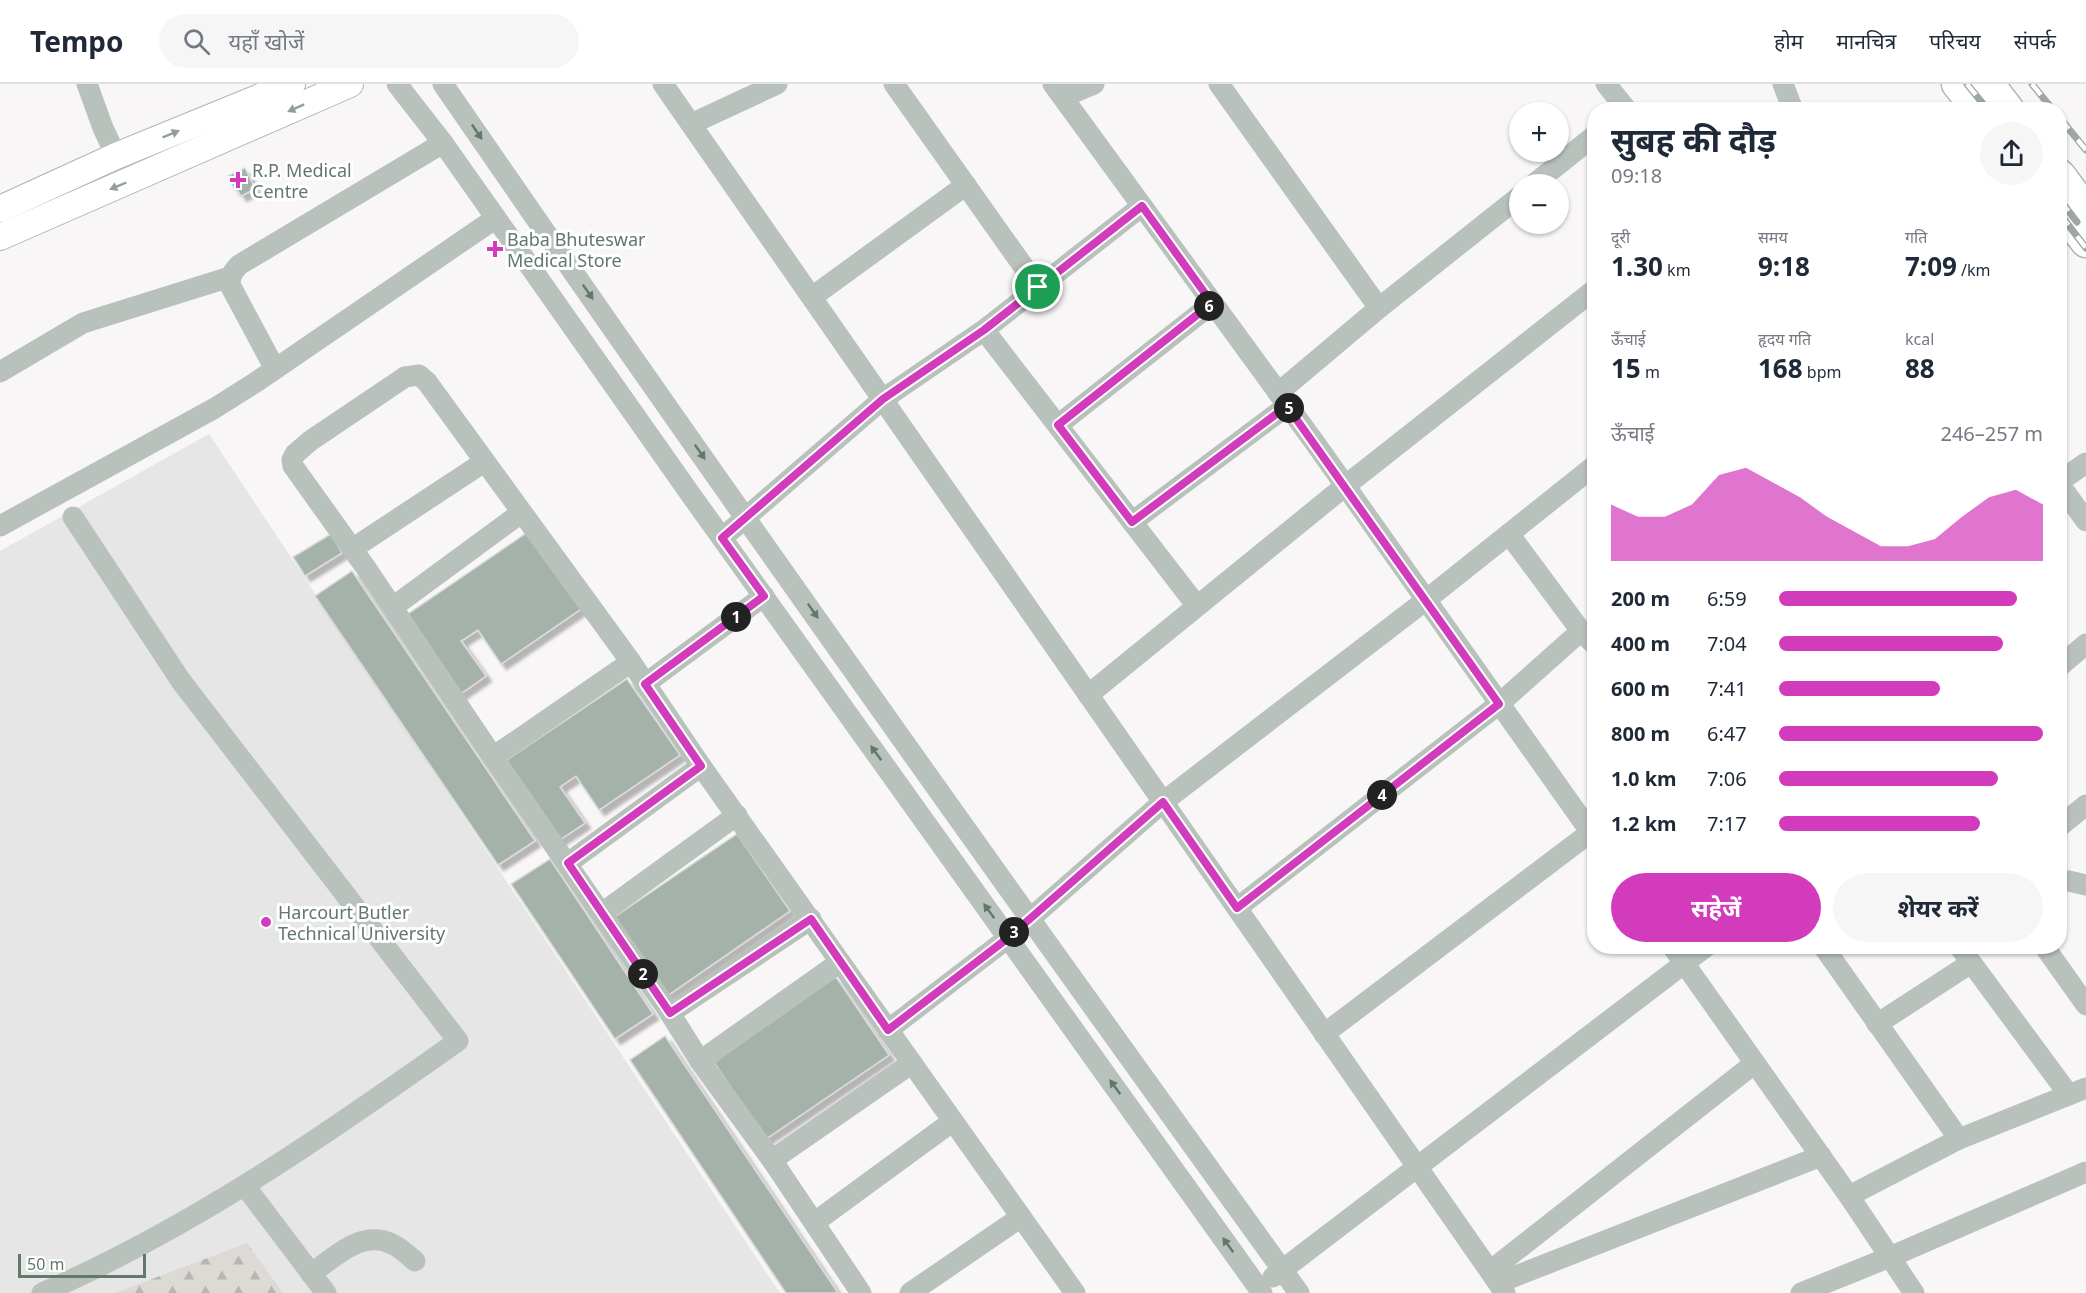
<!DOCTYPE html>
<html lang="hi">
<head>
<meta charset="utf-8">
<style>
  body { margin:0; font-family:"Noto Sans","Noto Sans Devanagari",sans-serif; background:#f6f6f7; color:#1f2937; height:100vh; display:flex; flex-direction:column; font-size:22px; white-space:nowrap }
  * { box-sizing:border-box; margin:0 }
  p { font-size:20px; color:#747a83 }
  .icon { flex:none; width:33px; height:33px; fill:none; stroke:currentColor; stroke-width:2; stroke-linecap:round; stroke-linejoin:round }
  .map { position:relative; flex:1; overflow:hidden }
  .side { position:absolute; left:1587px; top:18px; width:480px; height:852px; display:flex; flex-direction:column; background:#fff; border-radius:24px; box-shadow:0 2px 4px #0004 }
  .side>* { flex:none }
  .tools { position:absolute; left:1509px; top:18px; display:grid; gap:12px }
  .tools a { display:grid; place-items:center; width:60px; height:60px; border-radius:50%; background:#fff; box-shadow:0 2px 4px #0004; font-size:30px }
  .scale { position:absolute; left:18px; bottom:15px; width:128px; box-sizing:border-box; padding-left:6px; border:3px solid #61786a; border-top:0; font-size:16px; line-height:21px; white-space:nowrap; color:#61786a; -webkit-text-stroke:4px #fff; paint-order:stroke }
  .pin { position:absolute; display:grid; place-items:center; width:51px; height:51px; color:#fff; margin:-26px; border:3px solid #fff; border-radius:50%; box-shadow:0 2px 6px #0007 }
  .km { position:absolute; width:30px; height:30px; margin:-15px; border-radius:50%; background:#222; color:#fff; font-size:16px; line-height:30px; text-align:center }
  .round { display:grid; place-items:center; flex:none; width:63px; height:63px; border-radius:32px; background:#f6f6f7 }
  .summary { display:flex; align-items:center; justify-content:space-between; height:102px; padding:0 24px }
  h1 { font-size:33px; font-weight:700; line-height:45px }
  .metrics { display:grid; grid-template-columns:repeat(3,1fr); gap:9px; height:102px; padding:6px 24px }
  .metrics div { display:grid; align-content:center }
  .metrics b { font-size:26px; font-weight:700 }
  .metrics small { font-size:16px; font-weight:400 }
  .metrics p { font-size:16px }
  .chart { height:168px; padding:12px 24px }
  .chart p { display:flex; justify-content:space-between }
  .chart svg { width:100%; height:108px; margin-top:6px; fill:#d33bbd; opacity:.7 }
  .primary-button { display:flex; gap:12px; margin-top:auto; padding:12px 24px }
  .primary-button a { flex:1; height:69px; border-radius:36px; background:#d33bbd; color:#fff; font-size:24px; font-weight:700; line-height:69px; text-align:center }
  .primary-button a+a { background:#f6f6f7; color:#1f2937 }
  ul { padding:0 24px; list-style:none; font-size:20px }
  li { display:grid; grid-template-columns:96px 72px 1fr; align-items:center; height:45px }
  li i { height:15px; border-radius:8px; background:#d33bbd }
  header { display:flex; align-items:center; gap:36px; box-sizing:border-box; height:84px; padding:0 30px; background:#fff; border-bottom:2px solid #e0e1e3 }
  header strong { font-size:28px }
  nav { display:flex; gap:33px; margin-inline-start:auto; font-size:21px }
  .search { width:420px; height:54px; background:#f6f6f7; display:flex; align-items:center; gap:15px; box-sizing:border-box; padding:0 21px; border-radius:33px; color:#747a83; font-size:22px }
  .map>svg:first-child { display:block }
</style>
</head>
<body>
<header>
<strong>Tempo</strong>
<div class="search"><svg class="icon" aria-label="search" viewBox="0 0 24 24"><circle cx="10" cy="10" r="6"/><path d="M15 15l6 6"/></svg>यहाँ खोजें</div>
<nav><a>होम</a><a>मानचित्र</a><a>परिचय</a><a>संपर्क</a></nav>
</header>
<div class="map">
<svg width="2086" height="1209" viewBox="0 0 2086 1209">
  <defs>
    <pattern id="forest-firs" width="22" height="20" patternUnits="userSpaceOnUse" patternTransform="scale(1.5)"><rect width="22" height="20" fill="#dddad6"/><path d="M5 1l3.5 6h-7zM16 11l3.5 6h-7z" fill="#b7b6b2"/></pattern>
    <filter id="shadow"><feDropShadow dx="5.5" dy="5.5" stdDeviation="1.5" flood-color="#0004"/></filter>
  </defs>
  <rect width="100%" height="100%" fill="#f8f6f6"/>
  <path fill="#e6e6e6" d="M209,350L780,1209H0V467Z"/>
  <path fill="url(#forest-firs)" d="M247,1159L283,1209H115Z"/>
  <g fill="#a5b2aa" stroke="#dad9d9" stroke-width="1.5" filter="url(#shadow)">
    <path d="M245,84L255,105L241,112L237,105L235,106L228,92Z"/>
    <path d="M528,448L581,525L501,580L478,546L461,557L486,592L459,611L405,532Z"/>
    <path d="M331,450L342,469L305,492L293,473Z"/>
    <path d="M352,487L535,757L498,781L315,512Z"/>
    <path d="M627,595L680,671L599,726L576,692L560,703L585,739L558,757L504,678Z"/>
    <path d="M737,750L790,827L667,912L613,834Z"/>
    <path d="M550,775L653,930L615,955L511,800Z"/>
    <path d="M836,893L889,971L766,1055L713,977Z"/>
    <path d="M665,952L838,1209H786L630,976Z"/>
  </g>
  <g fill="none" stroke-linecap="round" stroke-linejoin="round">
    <g stroke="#adb7b1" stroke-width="28">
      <g id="major">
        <path d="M0,125L116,72L292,0"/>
        <path d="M0,153L350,0"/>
      </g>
    </g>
    <g stroke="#afb7b2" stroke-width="33">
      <g id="highway">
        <path d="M1957,0L1978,26"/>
        <path d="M1989,0L2009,26"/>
        <path d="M2060,91L2086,126"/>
        <path d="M2060,125L2086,158"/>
      </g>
    </g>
    <g stroke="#b9c1bc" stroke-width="21">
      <path d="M87,0L103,44L116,72"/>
      <path d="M397,0L443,59L691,411L1262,1209"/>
      <path d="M443,0C723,407 1010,809 1299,1209"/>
      <path d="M663,0L1505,1209"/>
      <path d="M894,0L1038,203"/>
      <path d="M1053,0L1315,359L1594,753"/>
      <path d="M1219,0L1379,224"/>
      <path d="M1606,0L1627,26"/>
      <path d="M1783,0L1793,26"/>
      <path d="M1063,13L1094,0"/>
      <path d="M691,40L777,0"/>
      <path d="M1534,100L1594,52"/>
      <path d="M812,213L966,101"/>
      <path d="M984,246L1197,522"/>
      <path d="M275,285L230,201C230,191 233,188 239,181L443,59"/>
      <path d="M0,288L83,239L230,193"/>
      <path d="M1278,309L1379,224L1520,112"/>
      <path d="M1058,341L1213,219"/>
      <path d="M2060,397L2086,379"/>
      <path d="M2060,401L2086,437"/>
      <path d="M1132,438L1287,322"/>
      <path d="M0,442L215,324L256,298L496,134"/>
      <path d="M1509,450L1581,547L1594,560"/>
      <path d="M722,454L883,315L984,246L1142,122"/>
      <path d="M352,465L484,378"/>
      <path d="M393,523L521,429"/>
      <path d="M2060,582L2086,560"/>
      <path d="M645,600L764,512"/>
      <path d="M1088,611L1345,402L1594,206"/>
      <path d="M493,673L631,578"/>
      <path d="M2060,742L2086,721"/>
      <path d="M568,779L701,682"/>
      <path d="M2060,797H2069L2086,801"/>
      <path d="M1237,824L1499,620L1581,547"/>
      <path d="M602,829L737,731"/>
      <path d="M1672,862L1849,1112L1914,1209"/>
      <path d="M1823,862L1959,1055"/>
      <path d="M1959,862L2069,1011"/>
      <path d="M2044,862L2086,921"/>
      <path d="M670,929L811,835"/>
      <path d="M1877,940L1971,879"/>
      <path d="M888,946L1008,854L1163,718L1426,516L1594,382"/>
      <path d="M1324,950L1591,748"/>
      <path d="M700,977L840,878"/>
      <path d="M772,1076L912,979"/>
      <path d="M245,1102L326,1209"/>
      <path d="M1849,1112L1959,1055L2086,1004"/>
      <path d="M815,1138L953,1037"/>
      <path d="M1490,1187L1755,979"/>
      <path d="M311,1190C334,1173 362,1145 392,1160C401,1164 408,1171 415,1177"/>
      <path d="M1273,1193L1707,862"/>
      <path d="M1498,1199L1821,1072"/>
      <path d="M42,1209C193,1143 324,1052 458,957L181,597L73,433"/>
      <path d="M861,1209L772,1076L700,977L666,923L493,673L366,484L293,382L292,376L295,370L310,357L405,293L419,291L427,298L631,578L701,682L1075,1209"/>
      <path d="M910,1209L1021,1133"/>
      <path d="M1801,1209L1890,1173L2086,1088"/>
    </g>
    <use href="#major" stroke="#fff" stroke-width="26"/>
    <use href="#highway" stroke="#fff" stroke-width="30"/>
    <g stroke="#9ca8a1" stroke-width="7">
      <g id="rail">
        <path d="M1967,0L1988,26"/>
        <path d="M2032,0L2053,26"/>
        <path d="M2060,34L2086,66"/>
        <path d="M2060,116L2077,138"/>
        <path d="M2060,130L2086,164"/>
      </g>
    </g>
    <use href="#rail" stroke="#fff" stroke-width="4.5" stroke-dasharray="14" stroke-linecap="butt"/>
  </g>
  <defs><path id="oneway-solid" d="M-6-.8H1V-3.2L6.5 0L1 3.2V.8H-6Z" transform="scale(1.5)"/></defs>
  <g fill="#90a097">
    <use href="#oneway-solid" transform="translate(296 24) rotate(156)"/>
    <use href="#oneway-solid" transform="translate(171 50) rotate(-22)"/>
    <use href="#oneway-solid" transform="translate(118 102) rotate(157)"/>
  </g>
  <g fill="#61786a">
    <use href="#oneway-solid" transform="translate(477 48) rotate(56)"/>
    <use href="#oneway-solid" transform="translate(588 208) rotate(55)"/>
    <use href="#oneway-solid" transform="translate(700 368) rotate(55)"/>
    <use href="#oneway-solid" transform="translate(813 527) rotate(55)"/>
    <use href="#oneway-solid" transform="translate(876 669) rotate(-126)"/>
    <use href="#oneway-solid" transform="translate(989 827) rotate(-126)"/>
    <use href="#oneway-solid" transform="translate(1115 1003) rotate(-126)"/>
    <use href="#oneway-solid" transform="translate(1228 1161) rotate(-126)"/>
  </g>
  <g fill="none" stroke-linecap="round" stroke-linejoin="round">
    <g stroke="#fff" stroke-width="12">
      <path id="route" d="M1142,122L1212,219L1058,341L1132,438L1287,322L1499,620L1237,824L1163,718L1008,854L888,946L811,835L670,929L568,779L701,682L645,600L764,512L722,454L883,315L984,246Z"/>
    </g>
    <use href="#route" stroke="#d33bbd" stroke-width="8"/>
  </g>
  <g fill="#d33bbd" stroke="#fff" stroke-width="2">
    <path d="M235 87h6v6h6v6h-6v6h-6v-6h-6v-6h6z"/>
    <path d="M492 156h6v6h6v6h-6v6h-6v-6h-6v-6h6z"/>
    <circle cx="266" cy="838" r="6"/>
  </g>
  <g text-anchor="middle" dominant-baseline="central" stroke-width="6" stroke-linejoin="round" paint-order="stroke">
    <g font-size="18" fill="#61786a" stroke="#fff" text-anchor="start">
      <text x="252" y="86">R.P. Medical<tspan x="252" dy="21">Centre</tspan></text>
      <text x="507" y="155">Baba Bhuteswar<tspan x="507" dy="21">Medical Store</tspan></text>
      <text x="278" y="828">Harcourt Butler<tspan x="278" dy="21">Technical University</tspan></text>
    </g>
  </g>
</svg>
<div class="tools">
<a>+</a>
<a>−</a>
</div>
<div class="scale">50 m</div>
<div class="pin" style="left:1038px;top:203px;background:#1e9e55"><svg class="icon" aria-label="arrive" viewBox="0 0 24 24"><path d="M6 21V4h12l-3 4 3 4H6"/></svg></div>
<b class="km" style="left:736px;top:533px">1</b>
<b class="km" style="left:643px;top:890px">2</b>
<b class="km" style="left:1014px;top:848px">3</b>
<b class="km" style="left:1382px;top:711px">4</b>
<b class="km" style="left:1289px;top:324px">5</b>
<b class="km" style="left:1209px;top:222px">6</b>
<section class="side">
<div class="summary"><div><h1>सुबह की दौड़</h1><p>09:18</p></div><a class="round"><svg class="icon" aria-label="share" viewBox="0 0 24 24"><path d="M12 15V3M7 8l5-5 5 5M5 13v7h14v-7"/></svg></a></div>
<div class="metrics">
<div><p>दूरी</p><b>1.30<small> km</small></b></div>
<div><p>समय</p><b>9:18</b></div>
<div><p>गति</p><b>7:09<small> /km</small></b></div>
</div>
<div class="metrics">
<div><p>ऊँचाई</p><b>15<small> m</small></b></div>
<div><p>हृदय गति</p><b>168<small> bpm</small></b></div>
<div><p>kcal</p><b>88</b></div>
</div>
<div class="chart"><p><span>ऊँचाई</span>246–257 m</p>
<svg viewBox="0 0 160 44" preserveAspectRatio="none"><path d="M0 44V21L10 26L20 26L30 21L40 9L50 6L60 12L70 18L80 26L90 32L100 38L110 38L120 35L130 26L140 18L150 15L160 21V44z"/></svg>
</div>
<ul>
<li><b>200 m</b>6:59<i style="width:90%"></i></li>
<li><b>400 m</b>7:04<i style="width:85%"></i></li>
<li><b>600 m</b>7:41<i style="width:61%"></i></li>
<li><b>800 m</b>6:47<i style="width:100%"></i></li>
<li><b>1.0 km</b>7:06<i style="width:83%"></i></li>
<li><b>1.2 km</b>7:17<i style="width:76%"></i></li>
</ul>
<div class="primary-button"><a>सहेजें</a><a>शेयर करें</a></div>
</section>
</div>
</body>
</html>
